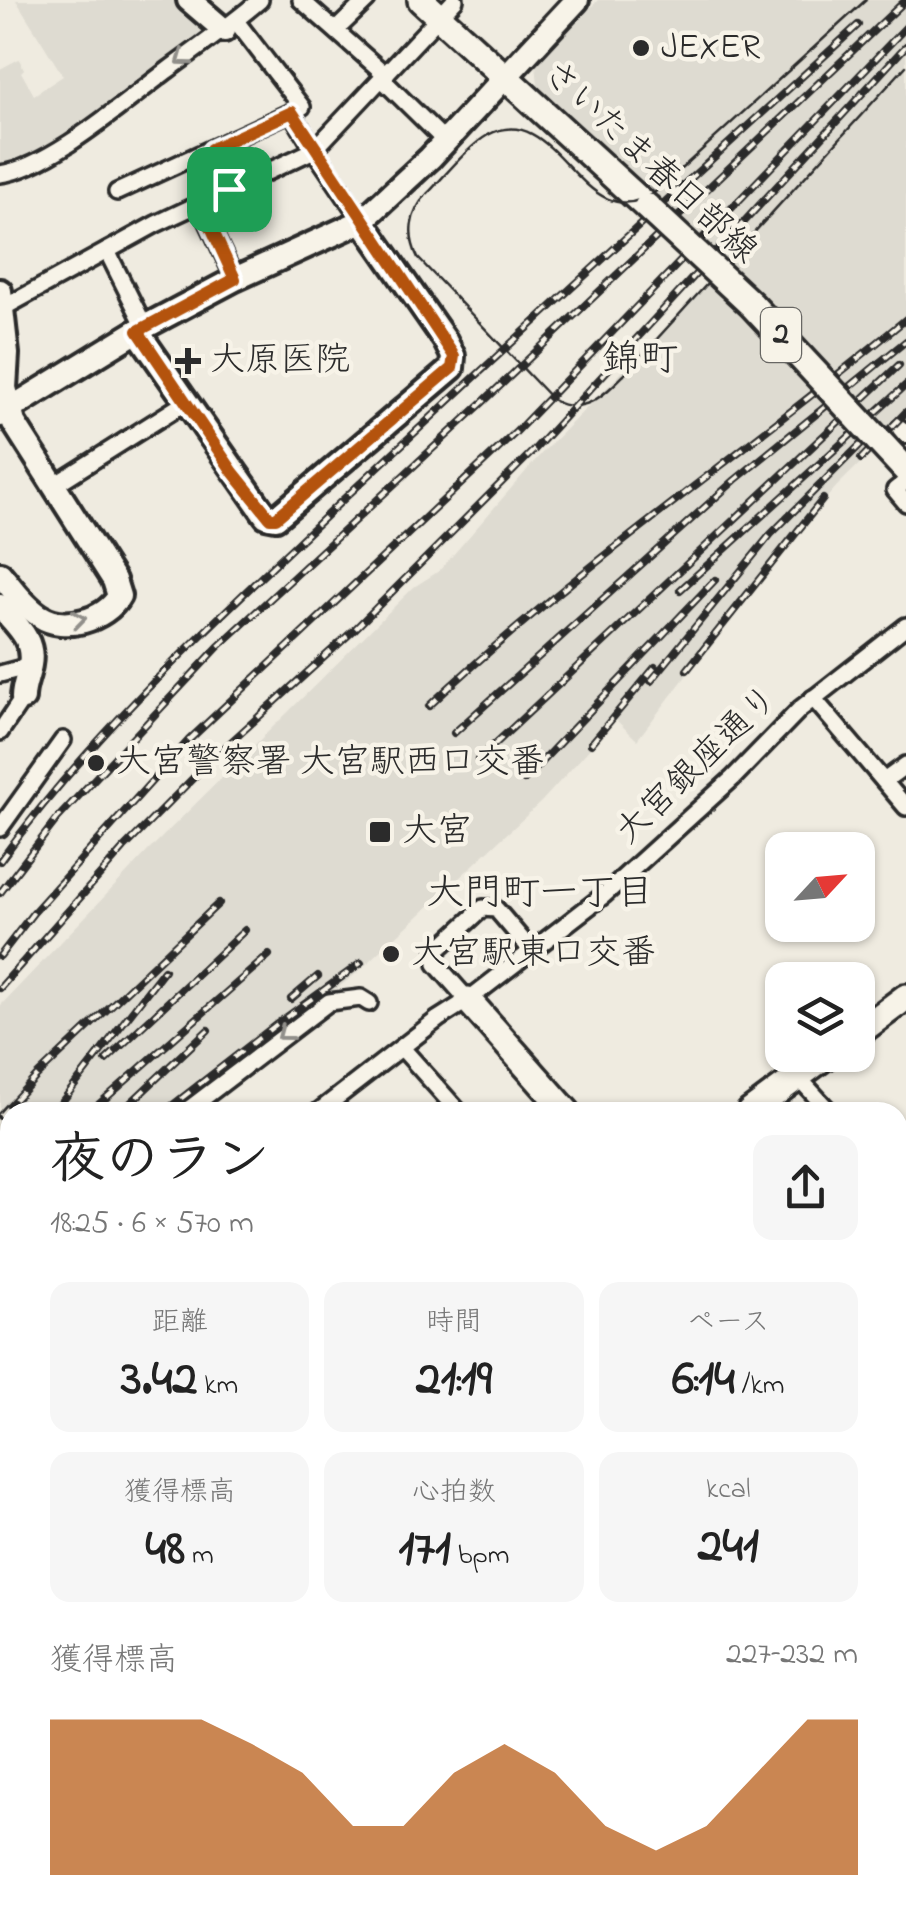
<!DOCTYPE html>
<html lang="ja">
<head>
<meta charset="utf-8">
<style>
  body { margin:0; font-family:"Indie Flower","Klee One",sans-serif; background:#f6f6f6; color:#222; height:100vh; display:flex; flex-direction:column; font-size:38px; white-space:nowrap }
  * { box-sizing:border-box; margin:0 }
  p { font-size:32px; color:#767676 }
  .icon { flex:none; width:55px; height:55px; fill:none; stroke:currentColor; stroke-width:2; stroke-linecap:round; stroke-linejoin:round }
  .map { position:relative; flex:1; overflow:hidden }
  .sheet { position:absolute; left:0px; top:1102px; width:908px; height:812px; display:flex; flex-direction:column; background:#fff; border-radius:30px 30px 0 0; box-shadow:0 2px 8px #0004 }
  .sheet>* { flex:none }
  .needle { width:65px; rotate:64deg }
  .tools { position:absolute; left:765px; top:832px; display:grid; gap:20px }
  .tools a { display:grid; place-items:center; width:110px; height:110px; border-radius:20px; background:#fff; box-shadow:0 2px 8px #0004; font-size:50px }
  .pin { position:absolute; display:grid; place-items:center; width:85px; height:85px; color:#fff; margin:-42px; border-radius:20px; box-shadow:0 5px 15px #0006 }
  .round { display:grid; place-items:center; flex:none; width:105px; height:105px; border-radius:20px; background:#f6f6f6 }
  .summary { display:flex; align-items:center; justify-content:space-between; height:170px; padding:0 50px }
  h1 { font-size:55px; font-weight:700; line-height:75px }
  .figures { display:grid; grid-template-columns:repeat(3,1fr); gap:15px; height:170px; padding:10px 50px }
  .figures div { display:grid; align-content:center; border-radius:20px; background:#f6f6f6; text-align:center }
  .figures b { font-size:50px; font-weight:700 }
  .figures small { font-size:28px; font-weight:400 }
  .figures p { font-size:28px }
  .chart { height:280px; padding:20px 50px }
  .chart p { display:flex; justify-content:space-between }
  .chart svg { width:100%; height:180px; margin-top:10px; fill:#b45309; opacity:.7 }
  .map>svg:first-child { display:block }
</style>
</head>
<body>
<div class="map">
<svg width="906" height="1913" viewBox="0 0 906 1913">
  <rect width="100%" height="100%" fill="#efebe0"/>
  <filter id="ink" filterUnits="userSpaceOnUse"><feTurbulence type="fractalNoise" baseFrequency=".01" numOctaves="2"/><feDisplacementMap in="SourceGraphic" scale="20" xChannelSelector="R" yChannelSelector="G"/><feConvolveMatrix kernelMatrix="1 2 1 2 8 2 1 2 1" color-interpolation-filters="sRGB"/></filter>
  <g filter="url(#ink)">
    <g fill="#dedbd1">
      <path d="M16,0H179L214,32L45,153L0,169V69L19,59L24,69L21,72L34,95L63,76Z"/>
      <path d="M598,0H906V418L837,486L791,539L637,740L616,720L541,802L357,973L178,1112H10V1265L0,1275V1006L149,850L414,587L439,571L541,454L729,264L538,85L536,64Z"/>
      <path d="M0,1541L10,1554V1668L0,1678Z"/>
      <path d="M898,1599L906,1608V1904L902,1907L905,1913H807L805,1910L812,1905H898Z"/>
      <path d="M207,1905H521L528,1913H198Z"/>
    </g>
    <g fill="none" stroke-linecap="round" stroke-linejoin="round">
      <g stroke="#2b2b2b" stroke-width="22">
        <g id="street">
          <path d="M301,0L386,75"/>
          <path d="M337,29L367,0"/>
          <path d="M382,79L446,142"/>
          <path d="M211,149L229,189"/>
          <path d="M0,174C50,168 127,100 168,70C199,47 231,25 260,0"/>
          <path d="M117,192L291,112"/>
          <path d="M199,203L235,279"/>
          <path d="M362,221L314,150L455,0"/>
          <path d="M107,251L145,327"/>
          <path d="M3,308L156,224L314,150L291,112L302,107L236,21"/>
          <path d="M900,428L906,435"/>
          <path d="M906,481L895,490L906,503"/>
          <path d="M53,486L186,402"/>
          <path d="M0,674L30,666"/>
          <path d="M813,698L906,807"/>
          <path d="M0,732L23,698"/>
          <path d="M884,781L906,765"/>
          <path d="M0,828L63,740"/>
          <path d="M468,1000L436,964V951L483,908L496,909L531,950"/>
          <path d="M402,1048L459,1112"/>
          <path d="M798,1077L830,1112"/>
          <path d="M185,1112L329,1002L361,998L369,1003"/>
          <path d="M318,1112L438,1019L468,1000L604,895L733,778L800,709L906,626"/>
          <path d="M898,1184L906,1193"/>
          <path d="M0,1308L10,1299"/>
          <path d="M898,1316L906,1309"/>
          <path d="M0,1341L10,1352"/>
          <path d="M0,1371L10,1364"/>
          <path d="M0,1521L10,1534"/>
          <path d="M529,1905L536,1913"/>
          <path d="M620,1905L628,1913"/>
          <path d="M708,1905L715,1913"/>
          <path d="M568,1913L577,1905"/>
        </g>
      </g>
      <g stroke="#2b2b2b" stroke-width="30">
        <g id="secondary">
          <path d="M189,0L224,30"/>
          <path d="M0,291L7,354L5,388L14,423L114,580L119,596C106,620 64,632 40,616C24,606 12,588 0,574"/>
          <path d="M137,331L266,516L276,518L452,368L453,356L445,340L362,221"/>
          <path d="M0,415L137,331L235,279L362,221L430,158L577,0"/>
          <path d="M0,606C15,624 35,639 30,665C28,677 23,686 23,698"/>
          <path d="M898,1513L906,1525"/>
          <path d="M898,1543L906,1554"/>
          <path d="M0,1714L10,1704"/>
          <path d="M166,1913L174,1905"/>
        </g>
      </g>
      <g stroke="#2b2b2b" stroke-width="32">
        <g id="primary">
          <path d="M421,0L647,207"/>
          <path d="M468,1000L567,1112"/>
          <path d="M858,1033L906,997"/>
          <path d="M750,1112L827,1055"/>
        </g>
      </g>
      <use href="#street" stroke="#f7f3e8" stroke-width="15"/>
      <use href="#secondary" stroke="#f7f3e8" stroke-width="22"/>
      <use href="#primary" stroke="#f7f3e8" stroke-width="25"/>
      <path stroke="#2b2b2b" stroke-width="2.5" d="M866,0L658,190C582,246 559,96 488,135C468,146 443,178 427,194C409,213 407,236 418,258L553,400C583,417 604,395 624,375L906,66"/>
      <g stroke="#2b2b2b" stroke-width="8">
        <g id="rail">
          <path d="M861,459L906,412"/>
          <path d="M680,590L906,385"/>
          <path d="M687,670L823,499"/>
          <path d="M651,681L771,534L866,439"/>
          <path d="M429,706C579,565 749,450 906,319"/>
          <path d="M454,733L735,480L906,341"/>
          <path d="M591,744L655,667"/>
          <path d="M478,760L899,365"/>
          <path d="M524,780L715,580"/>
          <path d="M0,861C95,730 214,622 331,511C505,347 682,187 858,25"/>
          <path d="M0,893L57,819L218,647L483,402L906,0"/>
          <path d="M0,956L33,913L189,740L515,433L906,27"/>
          <path d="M0,988L124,848L209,762L355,629L534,450L906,46"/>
          <path d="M291,999L318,976"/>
          <path d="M106,1060L245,930"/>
          <path d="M54,1112L164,970"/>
          <path d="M90,1112L269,955"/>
          <path d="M121,1112L208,1030"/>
          <path d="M164,1112L277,1024L361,963"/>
          <path d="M0,1116L37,1076L219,903"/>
          <path d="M0,1179L10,1168"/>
          <path d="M0,1203L10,1192"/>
          <path d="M0,1241L10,1230"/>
          <path d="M0,1263L10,1253"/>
        </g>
      </g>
      <use href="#rail" stroke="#f7f3e8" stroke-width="4" stroke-dasharray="11" stroke-linecap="butt"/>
      <g stroke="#2b2b2b" stroke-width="32" stroke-linecap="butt">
        <path id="primary-bridge" d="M647,207L752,305L906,470"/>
      </g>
      <use href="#primary-bridge" stroke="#f7f3e8" stroke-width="25"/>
    </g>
    <defs><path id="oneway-chevron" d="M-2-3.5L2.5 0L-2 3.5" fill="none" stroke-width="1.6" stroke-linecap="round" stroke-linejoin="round" transform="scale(2.5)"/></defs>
    <g stroke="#918f8a">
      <use href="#oneway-chevron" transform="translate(183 59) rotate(144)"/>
      <use href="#oneway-chevron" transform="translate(79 619) rotate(-8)"/>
      <use href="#oneway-chevron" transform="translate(284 1034) rotate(143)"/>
    </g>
  </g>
  <g fill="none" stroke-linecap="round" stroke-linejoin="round" filter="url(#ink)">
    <g stroke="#fff" stroke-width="20">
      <path id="route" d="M292,112L454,356L452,368L276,518H270L233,472L138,331L235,279L200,203L229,189L211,149Z"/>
    </g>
    <use href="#route" stroke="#b45309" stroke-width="12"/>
  </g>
  <g fill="#2b2b2b" stroke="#f7f3e8" stroke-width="4">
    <circle cx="641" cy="48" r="10"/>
    <path d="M183 346h10v10h10v10h-10v10h-10v-10h-10v-10h10z"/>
    <circle cx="96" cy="763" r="10"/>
    <rect x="368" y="820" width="24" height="24" rx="5"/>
    <circle cx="391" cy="954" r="10"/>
  </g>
  <g text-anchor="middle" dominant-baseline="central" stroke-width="9" stroke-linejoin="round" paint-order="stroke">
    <rect fill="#f7f3e8" stroke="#686764" stroke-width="2.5" x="761" y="308" width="40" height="54" rx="8"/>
    <g font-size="32" font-weight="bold" fill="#2b2b2b">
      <text x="781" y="335">2</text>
    </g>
    <g font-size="35" fill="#2b2b2b" stroke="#f7f3e8" text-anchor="start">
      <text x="661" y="48">JEXER</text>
      <text x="210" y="361">大原医院</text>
      <text x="116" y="763">大宮警察署 大宮駅西口交番</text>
      <text x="402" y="832">大宮</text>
      <text x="411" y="954">大宮駅東口交番</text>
    </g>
    <g font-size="35" fill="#2b2b2b" stroke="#f7f3e8">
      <text transform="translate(649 163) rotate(43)">さいたま春日部線</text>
      <text transform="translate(698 766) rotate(-44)">大宮銀座通り</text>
    </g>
    <g font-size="38" fill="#2b2b2b" stroke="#f7f3e8">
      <text x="640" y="361">錦町</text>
      <text x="540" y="895">大門町一丁目</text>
    </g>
  </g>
</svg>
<div class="tools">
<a><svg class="needle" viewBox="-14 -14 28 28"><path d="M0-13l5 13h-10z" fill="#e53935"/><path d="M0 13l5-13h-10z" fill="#767676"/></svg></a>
<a><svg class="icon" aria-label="layers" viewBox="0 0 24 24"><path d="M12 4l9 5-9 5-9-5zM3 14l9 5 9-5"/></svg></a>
</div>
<div class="pin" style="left:229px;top:189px;background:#1e9e55"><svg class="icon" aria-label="arrive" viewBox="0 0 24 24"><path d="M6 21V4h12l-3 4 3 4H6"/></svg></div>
<section class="sheet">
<div class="summary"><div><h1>夜のラン</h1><p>18:25 · 6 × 570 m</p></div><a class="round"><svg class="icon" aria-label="share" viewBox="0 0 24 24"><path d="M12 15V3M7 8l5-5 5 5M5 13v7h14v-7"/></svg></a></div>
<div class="figures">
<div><p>距離</p><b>3.42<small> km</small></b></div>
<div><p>時間</p><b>21:19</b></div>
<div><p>ペース</p><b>6:14<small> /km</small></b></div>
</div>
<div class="figures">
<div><p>獲得標高</p><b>48<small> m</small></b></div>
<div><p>心拍数</p><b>171<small> bpm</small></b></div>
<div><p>kcal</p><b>241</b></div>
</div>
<div class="chart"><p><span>獲得標高</span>227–232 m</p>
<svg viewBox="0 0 160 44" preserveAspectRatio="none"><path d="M0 44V6L10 6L20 6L30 6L40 12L50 19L60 32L70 32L80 19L90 12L100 19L110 32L120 38L130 32L140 19L150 6L160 6V44z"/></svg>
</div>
</section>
</div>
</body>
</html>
